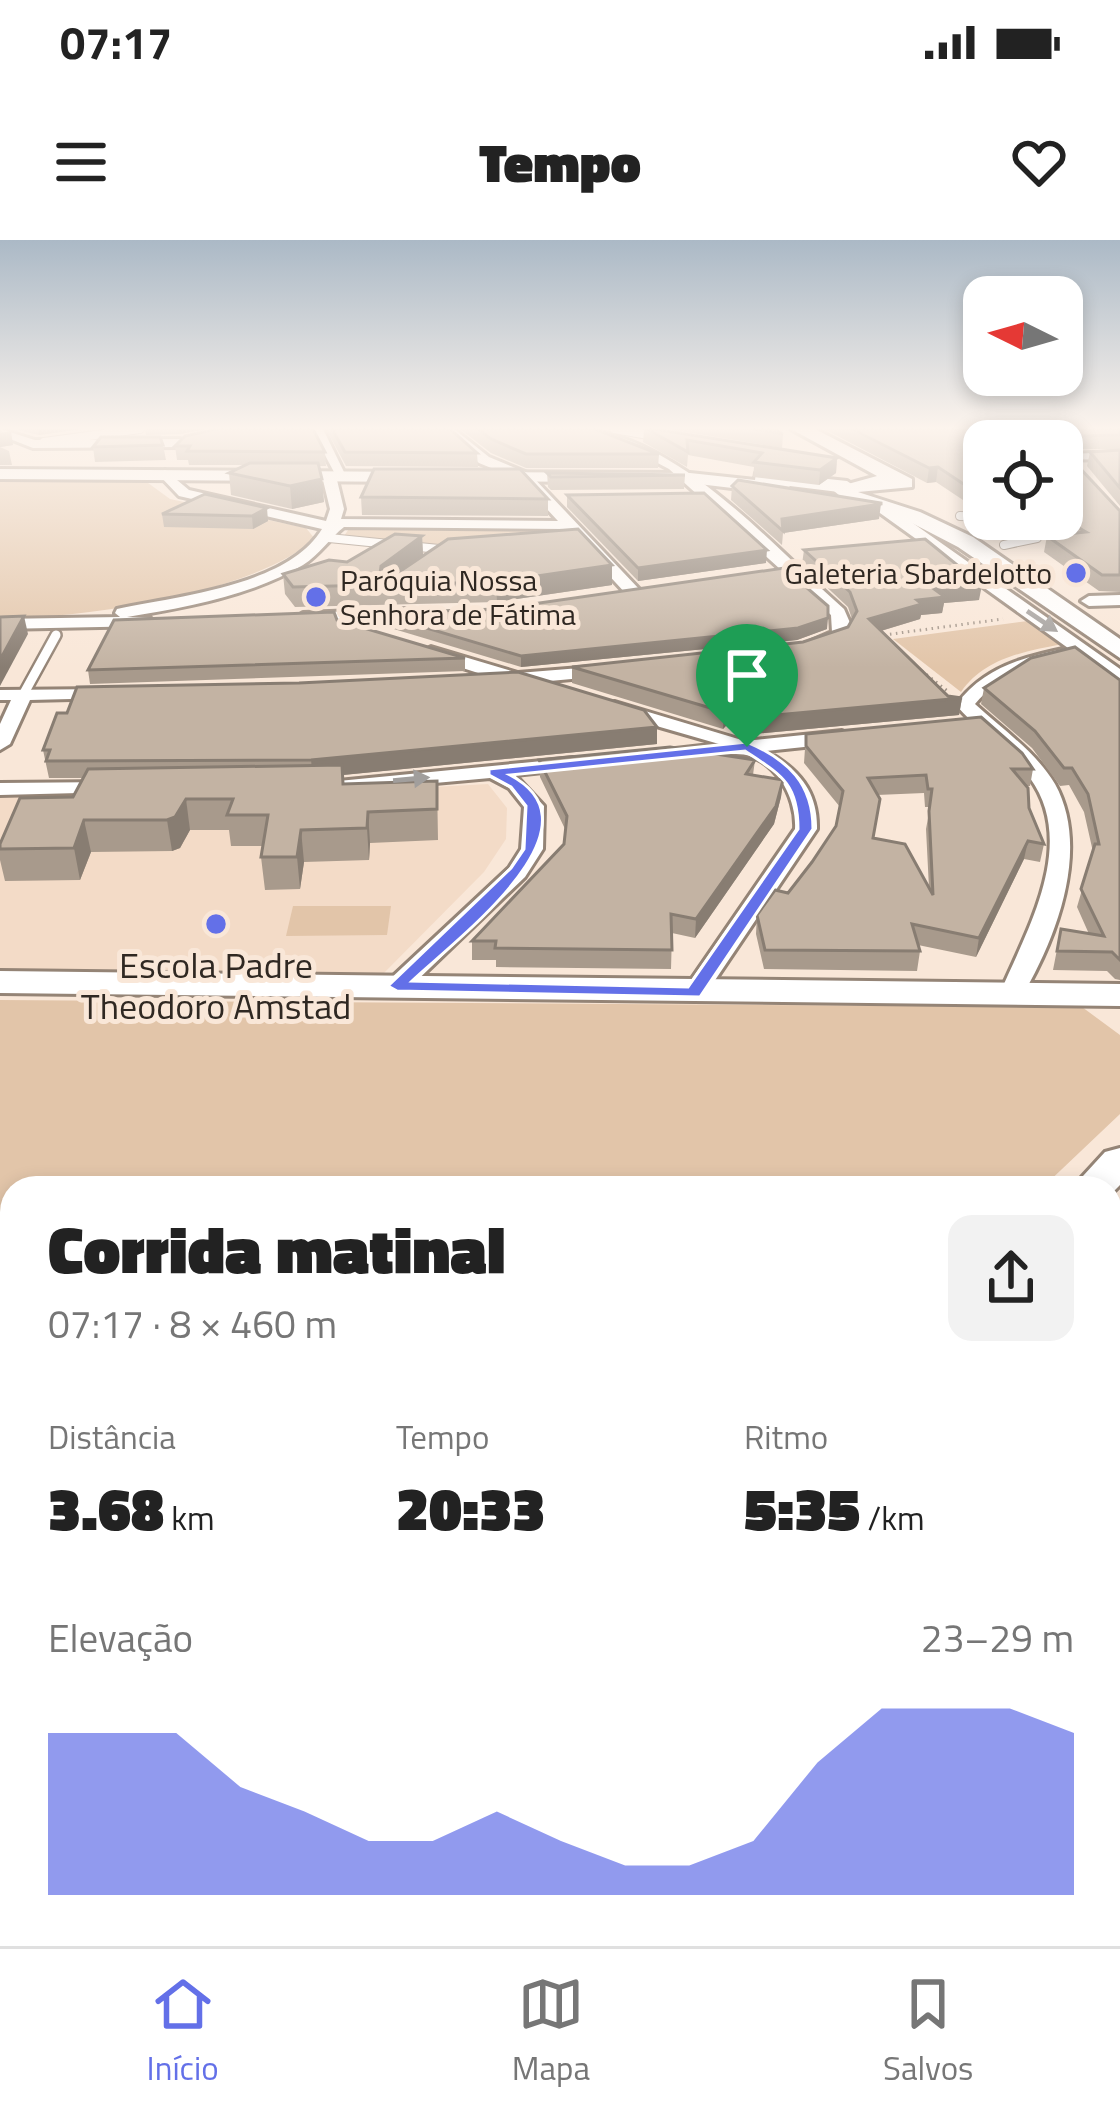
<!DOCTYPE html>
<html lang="pt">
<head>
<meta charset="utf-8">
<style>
  body { margin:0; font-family:"Titillium Web",sans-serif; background:#f2f2f2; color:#222; height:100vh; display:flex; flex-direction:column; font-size:45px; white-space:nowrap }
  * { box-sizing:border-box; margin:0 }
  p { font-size:39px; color:#767676 }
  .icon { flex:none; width:66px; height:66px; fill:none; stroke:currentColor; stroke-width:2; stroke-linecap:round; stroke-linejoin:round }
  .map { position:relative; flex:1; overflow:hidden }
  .panel { position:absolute; left:0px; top:936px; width:1122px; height:771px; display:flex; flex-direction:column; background:#fff; border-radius:36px 36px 0 0; box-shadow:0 6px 18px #0003 }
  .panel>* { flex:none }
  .needle { width:78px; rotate:275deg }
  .fabs { position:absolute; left:963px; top:36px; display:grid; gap:24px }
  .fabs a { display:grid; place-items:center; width:120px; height:120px; border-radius:24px; background:#fff; box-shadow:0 6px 18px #0003; font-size:60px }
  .pin { position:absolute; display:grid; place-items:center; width:102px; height:102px; color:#fff; margin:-123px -51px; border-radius:50% 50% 50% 0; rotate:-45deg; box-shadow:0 0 12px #0007 }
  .pin .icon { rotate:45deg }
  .round { display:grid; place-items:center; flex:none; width:126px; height:126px; border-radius:24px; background:#f2f2f2 }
  .overview { display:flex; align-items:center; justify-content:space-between; height:204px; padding:0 48px }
  h1 { font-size:66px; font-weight:800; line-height:90px }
  .metrics { display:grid; grid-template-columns:repeat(3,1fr); gap:18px; height:204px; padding:12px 48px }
  .metrics div { display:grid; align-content:center }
  .metrics b { font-size:60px; font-weight:800 }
  .metrics small { font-size:33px; font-weight:400 }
  .metrics p { font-size:33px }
  .chart { height:336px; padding:24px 48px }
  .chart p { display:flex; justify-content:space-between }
  .chart svg { width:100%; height:216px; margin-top:12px; fill:#6370e8; opacity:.7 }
  .status { display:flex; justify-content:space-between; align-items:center; height:84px; padding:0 60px; background:#fff; direction:ltr }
  .status svg { height:33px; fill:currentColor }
  header { display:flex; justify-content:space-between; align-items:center; height:156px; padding:0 48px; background:#fff; font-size:54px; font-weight:800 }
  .tabs { display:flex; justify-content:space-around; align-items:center; height:168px; border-top:3px solid #e0e0e0; background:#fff; font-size:33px; color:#767676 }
  .tabs a { display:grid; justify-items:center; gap:6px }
  .tabs .selected { color:#6370e8 }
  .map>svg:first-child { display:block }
</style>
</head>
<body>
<div class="status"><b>07:17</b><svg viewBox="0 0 49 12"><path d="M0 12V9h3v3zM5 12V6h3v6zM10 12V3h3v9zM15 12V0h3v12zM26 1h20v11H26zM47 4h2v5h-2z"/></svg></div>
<header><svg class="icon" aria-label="menu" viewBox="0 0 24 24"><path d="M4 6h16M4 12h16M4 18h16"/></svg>Tempo<svg class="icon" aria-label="heart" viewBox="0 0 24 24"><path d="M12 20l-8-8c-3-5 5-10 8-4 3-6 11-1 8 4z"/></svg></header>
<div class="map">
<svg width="1120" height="1706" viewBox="0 0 1120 1706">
  <rect width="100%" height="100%" fill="#f9e7d8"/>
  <path fill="#f3dbc7" d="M488,544L507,568L506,599L484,632L380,737L0,736V554H309Z"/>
  <g fill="#e2c5a9">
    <path d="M0,239L144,240L170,259L306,288L315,299C248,355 86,378 0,378Z"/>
    <path d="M351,286L558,288L568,299L463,308L344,296Z"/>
    <path d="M1028,381L1062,404C1023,412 985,418 961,452L893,399Z"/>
    <path d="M293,666H391L387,695L286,696Z"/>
    <path d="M0,760L1082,767L1120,795V874L1042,948H12V1376L0,1375Z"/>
    <path d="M1120,987V1434H1110V997Z"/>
  </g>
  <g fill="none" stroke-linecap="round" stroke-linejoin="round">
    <g stroke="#948476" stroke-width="10">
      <g id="service-far1">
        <path d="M614,189L660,197"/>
        <path d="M44,202L140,189"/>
        <path d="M960,276L984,277"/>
        <path d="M329,298L449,310"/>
        <path d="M1004,305L1037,298L1008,279"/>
      </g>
    </g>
    <g stroke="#948476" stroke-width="14">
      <path id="service" d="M23,455L56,395"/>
    </g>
    <g stroke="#948476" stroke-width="6">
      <g id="minor">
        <path d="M0,189L35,200L180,199L186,203L180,207L33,208L0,195Z"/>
        <path d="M311,189H323L344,232H334Z"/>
        <path d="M440,189H454L489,217L530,234L640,350V356H628L566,289L344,287C331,297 319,315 303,325C250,356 187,367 127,377L150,378V386L0,389V379L120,377L115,373L117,369C177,356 288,346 322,289L179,256L158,234L165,230L189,250L326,281L330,269L322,236L329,232L336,236L344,269L341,279L558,281L520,240L479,223Z"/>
        <path d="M572,189C673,189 772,306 844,369L851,385L845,399L821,410H809V402L832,392L831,375L669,229L633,210Z"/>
        <path d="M1120,212V220L1062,219L1068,214Z"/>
        <path d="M873,262H883L1120,429V442L1080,416C1040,424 1001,432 975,464C1002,489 1036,512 1055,544C1091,609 1056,699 1021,758L1012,760L1000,753C1027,690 1078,604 1030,538C1010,510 978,491 956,465C984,427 1023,417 1068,408L873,268Z"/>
        <path d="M1120,355V365L1089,366L1081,361L1089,356Z"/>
        <path d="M408,369L416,374L414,378L303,383L295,378L303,373Z"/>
        <path d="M431,407L518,433L605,426L614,431L605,436L505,445L497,439L425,416L422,412Z"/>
        <path d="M107,449L116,454L113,458L30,460L10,504L0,510V484L11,460H0V450Z"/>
        <path d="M615,462L745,501L842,491L852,497L842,503L766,511C798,529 818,551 817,589L703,758L694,760L682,753L795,589C797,556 773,514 736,514C710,513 684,523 658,519V511L719,504L608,472V464Z"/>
        <path d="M573,518L583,524L580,528L515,535L544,566L543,609L525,637L406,751H388L385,746L388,741L509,628L521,609L524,567L509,548L490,538L325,553L315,547L318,543Z"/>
        <path d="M112,542L122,548L119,552L0,555V543Z"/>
        <path d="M0,1401L12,1402V1436L0,1435Z"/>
      </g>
    </g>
    <g stroke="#948476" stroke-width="6">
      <g id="tertiary">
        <path d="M0,229L416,232L425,237L416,242L0,239Z"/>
        <path d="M478,232L690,233L755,240L756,233L762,232L847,241L856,247L847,253L790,246L782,254L690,243L472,241V233Z"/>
        <rect x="1110" y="1460" width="10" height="50"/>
      </g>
    </g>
    <g stroke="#948476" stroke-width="6">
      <g id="secondary">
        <path d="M791,189H815L912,239V247L858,252L920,272L973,297L1120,399V418L958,307L906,280L851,265L834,251L837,247L877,236Z"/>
        <path d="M0,731L1120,744V766L0,753Z"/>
        <path d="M1120,908V945L1110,955V948H1072L1105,912Z"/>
        <path d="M473,1695H539L535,1706H469Z"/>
      </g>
    </g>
    <g stroke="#a19488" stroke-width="3" stroke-dasharray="1.5 4.5" stroke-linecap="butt">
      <path d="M884,395L1003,379"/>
      <path d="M917,427L950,453"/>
    </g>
    <use href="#service-far1" stroke="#fff" stroke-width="8"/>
    <use href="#service" stroke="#fff" stroke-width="9"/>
    <use href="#minor" fill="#fff" fill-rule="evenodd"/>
    <use href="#tertiary" fill="#fff" fill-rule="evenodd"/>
    <use href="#secondary" fill="#fff" fill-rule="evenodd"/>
  </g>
  <g fill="#a89a8c" fill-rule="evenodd">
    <path d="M0,189L13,205L0,207L9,211L12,225H0Z"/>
    <path d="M14,189H81L39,195Z"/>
    <path d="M145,189H206L180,194L146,195Z"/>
    <path d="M326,189H450L477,213L478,227L346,226Z"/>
    <path d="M460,189H595L659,214L658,228H526L491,213Z"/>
    <path d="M644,189H654L837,218L836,233L819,245L753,237L754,227L688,215L687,227L643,202Z"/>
    <path d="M668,189H774L783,194L782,208Z"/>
    <path d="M824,189H1120V209H1072L1062,205V201L984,267L975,268L936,242L927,243Z"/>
    <path d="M163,205L166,220L95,222L93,207Z"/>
    <path d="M175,206L325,212L326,226H319L324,262L292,269L231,255L229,233L245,225H189L188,220H177Z"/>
    <path d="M1062,209L1120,271V352L1099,351L1044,312L1047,296L1062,295L1037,279H1062Z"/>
    <path d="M1120,210V266L1087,226L1090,212Z"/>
    <path d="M547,233L685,235L684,249L551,250L548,247Z"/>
    <path d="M732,246L879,279L783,293L782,305L731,260Z"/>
    <path d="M205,254L268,281L253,289L164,287L162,274Z"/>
    <path d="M567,255L766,323L638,341L567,267Z"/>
    <path d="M361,257L548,259V276L362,275Z"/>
    <path d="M422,296L423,315L612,345L497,362L295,367L285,354L283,334L347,322Z"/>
    <path d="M804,310L979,360L944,363L942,373L921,375L920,379L881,391L948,456L962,458L959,475L753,494L737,474L723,489L572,443V427L803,402L848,387L852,379L848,367L802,324Z"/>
    <path d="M376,373L827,389L797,400L521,427L377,384Z"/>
    <path d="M337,380L465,418V431L90,444L88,430Z"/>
    <path d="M1120,440V740L1115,739L1107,731L1053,730L1061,689L1089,694L1077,667L1093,612L1084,572L1069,545L1060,546L1032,508L981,464L984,448Z"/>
    <path d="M657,487V504L342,535L343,544L437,541L438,600L370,603L369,620L304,622L300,649L265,650L261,617L263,606H231L229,590H190L180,608L172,611L91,612L80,640L5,641L0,620V604L73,557L83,538H49L43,510Z"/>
    <path d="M806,494L1033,529L1030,546H1026L1029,568L1044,604L1040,622L1024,619L976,717L918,705L920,711L917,731L764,729L756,694L757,675L788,653L812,622L836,586L840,567L804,523ZM924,553L925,567H930L926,589L929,648L874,598L877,555Z"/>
    <path d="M539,520H755L753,535L783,540L781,557L774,584L695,698L672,693L671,729L496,727V720H472V701L564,604L566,591L540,537Z"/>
    <path d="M8,1468L10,1476L12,1695H349L348,1706H217L218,1703L182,1701L181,1706L137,1703V1706H0Z"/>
    <path d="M796,1695H937L938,1706H796Z"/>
    <path d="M998,1695H1110L1120,1706H999Z"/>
  </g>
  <g fill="#887d72">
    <path d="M38,189H81L39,195Z"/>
    <path d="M179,189H206L180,194Z"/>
    <path d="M11,191L13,205L0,207V193Z"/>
    <path d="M837,218L836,233L819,245L820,230Z"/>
    <path d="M938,227L936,242L927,243L929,228Z"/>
    <path d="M322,239L324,262L292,269L290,246Z"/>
    <path d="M977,253H984V267L975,268Z"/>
    <path d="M881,264L879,279L783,293L782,279Z"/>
    <path d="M267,268L268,281L253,289L252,276Z"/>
    <path d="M422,296L423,315L382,346L381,326Z"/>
    <path d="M767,310L766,323L638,341V328Z"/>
    <path d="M612,325V345L497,362L496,342Z"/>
    <path d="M982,345L979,360L944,363L942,373L921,375L920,379L867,395L869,379L917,360L934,349Z"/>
    <path d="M24,376L28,394L0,446V420Z"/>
    <path d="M828,378L827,389L797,400L521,427V416Z"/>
    <path d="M738,457L737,474L723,489L724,472Z"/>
    <path d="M962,458L959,475L753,494L755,477Z"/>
    <path d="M657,487V504L313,538L311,520Z"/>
    <path d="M783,540L781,557L774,584L695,698L696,679Z"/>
    <path d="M186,559L190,590L180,608L172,611L167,580Z"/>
    <path d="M368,572L370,603L369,620L367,588Z"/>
    <path d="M84,580L91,612L80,640L74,608Z"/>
    <path d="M301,590L304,622L300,649L297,617Z"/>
    <path d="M1028,601L1024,619L976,717L979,698Z"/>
    <path d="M124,1695H135L137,1706H121Z"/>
    <path d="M341,1695H349L348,1706H339Z"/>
  </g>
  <g fill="#c3b3a3" stroke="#887d72" stroke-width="3" fill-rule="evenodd">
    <path d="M217,189H313L325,212L187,211L190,206H175L185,196Z"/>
    <path d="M332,189H450L477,213L345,212Z"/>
    <path d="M478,189H595L659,214H526L491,199Z"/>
    <path d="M647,189H654L837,218L820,230L754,222L762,213L687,200L688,212Z"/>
    <path d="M753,189H774L783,194Z"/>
    <path d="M852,189H1120V195L1075,196L1061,190V201H984V253H977L938,227L929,228Z"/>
    <path d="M101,197H160L163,205L93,207Z"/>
    <path d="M1062,209L1120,271V335H1102L1047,296L1086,292L1062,278Z"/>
    <path d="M1120,210V248L1090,212Z"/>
    <path d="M250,223H318L322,239L290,246L229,233Z"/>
    <path d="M374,229H520L548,259L361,257Z"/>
    <path d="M547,233L685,235L551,237Z"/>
    <path d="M738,240L881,263V264L782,279L783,291L732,246Z"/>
    <path d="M704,253L767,310L638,328L567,255Z"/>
    <path d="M205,254L267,268L252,276L162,274Z"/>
    <path d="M578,289L612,325L496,342L293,347L283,334L329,320L347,322L395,294L422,296L381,326L380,334L390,338L448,299Z"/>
    <path d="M925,299L982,345L934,349L945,357L917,360L922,364L869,379L948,456L962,458L755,477L738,457L724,472L572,427L803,402L848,387L857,371L850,352L804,310Z"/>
    <path d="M784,328L828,366V378L798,388L521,416L376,373L497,369Z"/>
    <path d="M334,372L337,380L465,418L88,430L114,380Z"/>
    <path d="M24,376L0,420V377Z"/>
    <path d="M1075,407L1120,440V720L1112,712L1057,711L1061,689L1104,696L1081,649L1095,604H1099L1088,554L1072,528H1064L1035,491L984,448L1031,418Z"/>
    <path d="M518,432L644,470L657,487L311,520L46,521L50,510H43L57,473H67L77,447L299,443Z"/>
    <path d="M981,477L1022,513L1033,529H1012L1028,548L1029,568L1044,604L1028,601L979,698L912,684L920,711L765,710L757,675L775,650L788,653L812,622L836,586L843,551L806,506V494ZM926,535L928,549H932L929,571L933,655L905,604L873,598L880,559L868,538Z"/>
    <path d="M670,507L755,520L746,534L783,540L776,566L696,679L671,674L672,710L495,708L496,701H472L564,604L567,576L539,520Z"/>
    <path d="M342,525L343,544L437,541V569L368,572L367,588L301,590L297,617H261L268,575H227L233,559H186L175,577L167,580H84L74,608L0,609V604L20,558L73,557L88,529Z"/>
    <path d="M0,1467L8,1468L5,1476H12V1695H124L121,1706H0Z"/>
    <path d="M1110,1528H1120V1706H1068L1066,1695H1110Z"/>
    <path d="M220,1695H341L339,1706H217Z"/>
    <path d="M572,1695H746V1706H570Z"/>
    <path d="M802,1695H937L938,1706H802Z"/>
  </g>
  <defs><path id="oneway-solid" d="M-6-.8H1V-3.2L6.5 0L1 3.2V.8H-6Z" transform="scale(3)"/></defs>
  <g fill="#a19e9c">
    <use href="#oneway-solid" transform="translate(1042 381) rotate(34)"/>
    <use href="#oneway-solid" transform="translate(411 539) rotate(-5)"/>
  </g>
  <linearGradient id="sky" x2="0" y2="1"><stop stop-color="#abb9c6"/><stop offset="0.44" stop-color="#fcf4ed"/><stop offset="1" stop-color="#fcf4ed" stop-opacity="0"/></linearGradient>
  <rect width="1120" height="428" fill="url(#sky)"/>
  <path fill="#6370e8" stroke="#fff" stroke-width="3" fill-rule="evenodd" d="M747,502C789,520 813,544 813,589L700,757L397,751L388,746L511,628L524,609L526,566L511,547L489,535V529ZM745,511C781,535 798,543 798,589L688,747L412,741C454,701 609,587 510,535Z"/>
  <g fill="#6370e8" stroke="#f9e7d8" stroke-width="4.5">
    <circle cx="1076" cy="333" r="12"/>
    <circle cx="316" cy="357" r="12"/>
    <circle cx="216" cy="684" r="12"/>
  </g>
  <g text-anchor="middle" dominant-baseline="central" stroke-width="10" stroke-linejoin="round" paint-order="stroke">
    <g font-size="30" fill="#2f2822" stroke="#f9e7d8" text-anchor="end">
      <text x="1052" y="333">Galeteria Sbardelotto</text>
      <text x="340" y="340" text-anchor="start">Paróquia Nossa<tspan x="340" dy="34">Senhora de Fátima</tspan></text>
    </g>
    <g font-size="36" fill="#2f2822" stroke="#f9e7d8">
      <text x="216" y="724">Escola Padre<tspan x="216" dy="41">Theodoro Amstad</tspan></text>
    </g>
  </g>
</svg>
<div class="fabs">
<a><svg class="needle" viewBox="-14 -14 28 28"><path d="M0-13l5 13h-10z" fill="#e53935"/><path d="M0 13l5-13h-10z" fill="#767676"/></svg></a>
<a><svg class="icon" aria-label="locate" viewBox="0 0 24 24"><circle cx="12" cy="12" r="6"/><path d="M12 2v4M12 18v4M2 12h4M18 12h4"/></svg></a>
</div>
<div class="pin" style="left:747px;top:507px;background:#1e9e55"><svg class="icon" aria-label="arrive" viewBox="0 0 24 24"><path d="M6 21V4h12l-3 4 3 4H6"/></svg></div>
<section class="panel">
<div class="overview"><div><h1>Corrida matinal</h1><p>07:17 · 8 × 460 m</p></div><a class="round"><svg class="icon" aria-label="share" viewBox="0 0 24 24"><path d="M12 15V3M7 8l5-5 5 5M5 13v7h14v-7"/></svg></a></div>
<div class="metrics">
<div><p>Distância</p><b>3.68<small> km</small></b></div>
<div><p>Tempo</p><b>20:33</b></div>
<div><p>Ritmo</p><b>5:35<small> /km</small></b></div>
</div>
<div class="chart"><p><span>Elevação</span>23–29 m</p>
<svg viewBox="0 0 160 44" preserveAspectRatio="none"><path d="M0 44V11L10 11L20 11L30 22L40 27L50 33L60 33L70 27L80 33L90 38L100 38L110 33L120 17L130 6L140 6L150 6L160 11V44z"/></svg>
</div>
</section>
</div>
<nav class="tabs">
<a class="selected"><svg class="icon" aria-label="home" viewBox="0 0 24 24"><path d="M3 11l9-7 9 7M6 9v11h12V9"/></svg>Início</a>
<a><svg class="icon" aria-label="map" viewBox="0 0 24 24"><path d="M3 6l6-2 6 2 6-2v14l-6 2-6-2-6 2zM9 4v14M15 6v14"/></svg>Mapa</a>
<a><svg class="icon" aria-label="saved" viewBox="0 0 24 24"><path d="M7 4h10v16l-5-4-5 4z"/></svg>Salvos</a>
</nav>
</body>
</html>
